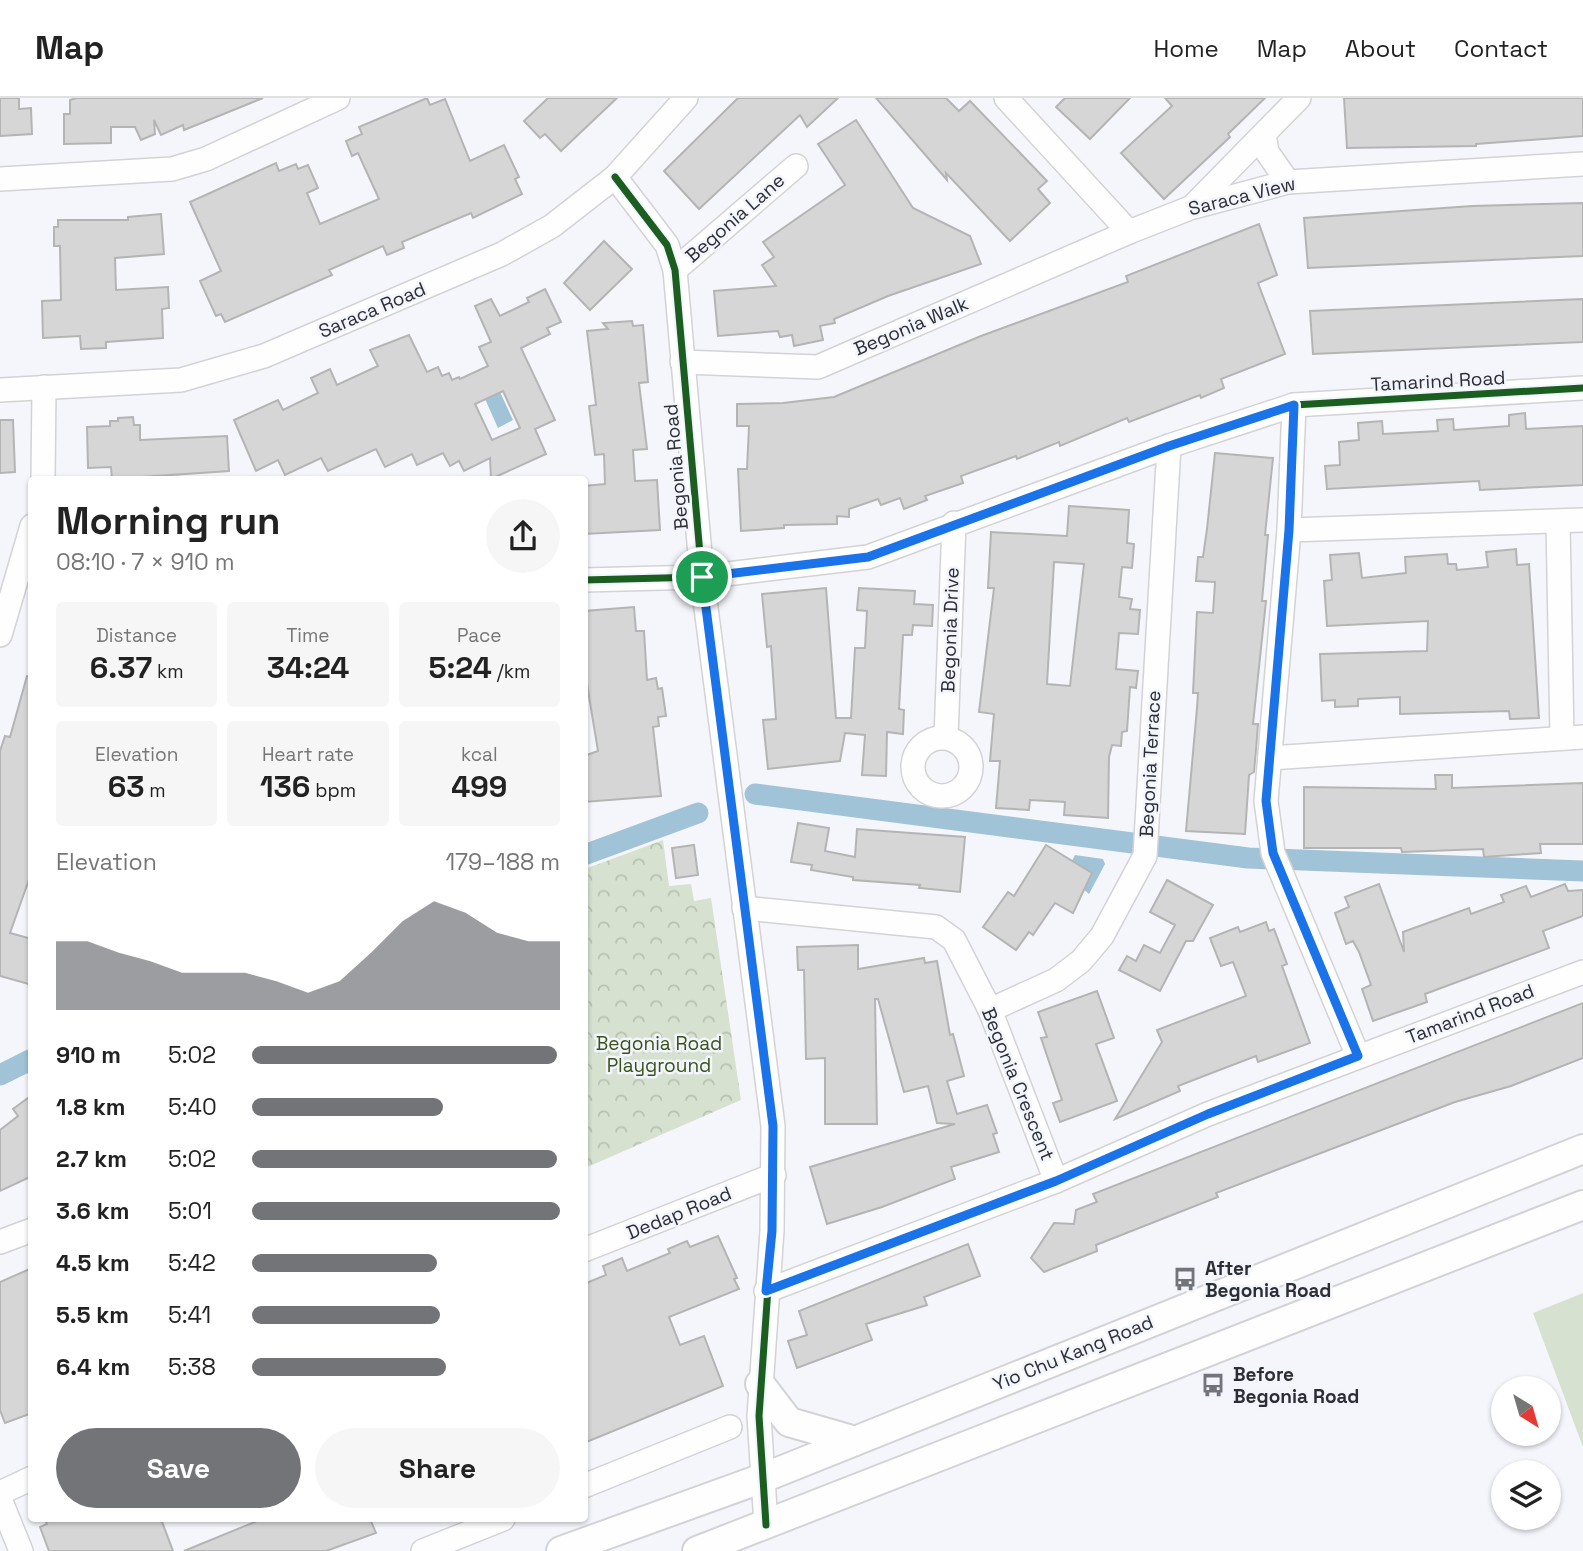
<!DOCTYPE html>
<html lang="en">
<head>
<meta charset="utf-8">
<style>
  body { margin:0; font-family:"Space Grotesk",sans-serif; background:#f6f6f6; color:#222; height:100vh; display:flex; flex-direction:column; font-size:26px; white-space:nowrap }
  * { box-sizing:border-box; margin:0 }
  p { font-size:23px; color:#767676 }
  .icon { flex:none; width:38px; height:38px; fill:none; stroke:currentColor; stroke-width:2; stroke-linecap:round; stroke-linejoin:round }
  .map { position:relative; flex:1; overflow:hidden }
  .details { position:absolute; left:28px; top:378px; width:560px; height:1046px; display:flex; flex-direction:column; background:#fff; border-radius:7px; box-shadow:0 2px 5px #0004 }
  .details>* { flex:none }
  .needle { width:46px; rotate:143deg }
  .fabs { position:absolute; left:1491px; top:1278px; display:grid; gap:14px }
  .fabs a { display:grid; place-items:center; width:70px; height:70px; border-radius:50%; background:#fff; box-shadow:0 2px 5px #0004; font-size:35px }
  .pin { position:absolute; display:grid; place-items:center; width:60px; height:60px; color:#fff; margin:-30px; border:4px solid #fff; border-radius:50%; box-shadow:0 2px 7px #0007 }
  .round { display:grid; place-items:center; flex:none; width:74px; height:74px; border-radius:37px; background:#f6f6f6 }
  .overview { display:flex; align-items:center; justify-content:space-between; height:119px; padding:0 28px }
  h1 { font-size:38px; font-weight:700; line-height:52px }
  .stats { display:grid; grid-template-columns:repeat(3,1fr); gap:10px; height:119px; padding:7px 28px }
  .stats div { display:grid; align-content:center; border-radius:7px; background:#f6f6f6; text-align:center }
  .stats b { font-size:30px; font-weight:700 }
  .stats small { font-size:19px; font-weight:400 }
  .stats p { font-size:19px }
  .chart { height:196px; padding:14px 28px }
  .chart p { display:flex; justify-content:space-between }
  .chart svg { width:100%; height:126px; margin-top:7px; fill:#737478; opacity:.7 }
  .button { display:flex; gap:14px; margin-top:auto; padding:14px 28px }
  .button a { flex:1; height:80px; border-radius:42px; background:#737478; color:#fff; font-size:28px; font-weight:700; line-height:80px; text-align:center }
  .button a+a { background:#f6f6f6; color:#222 }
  ul { padding:0 28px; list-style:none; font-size:23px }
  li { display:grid; grid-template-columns:112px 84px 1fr; align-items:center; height:52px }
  li i { height:18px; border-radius:9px; background:#737478 }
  header { display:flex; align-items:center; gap:42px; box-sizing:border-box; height:98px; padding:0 35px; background:#fff; border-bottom:2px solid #e0e0e0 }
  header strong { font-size:33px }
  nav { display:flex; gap:38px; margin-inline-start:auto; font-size:24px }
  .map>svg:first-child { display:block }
</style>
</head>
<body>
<header>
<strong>Map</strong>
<nav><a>Home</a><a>Map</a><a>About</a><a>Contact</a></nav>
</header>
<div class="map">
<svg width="1583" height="1453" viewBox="0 0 1583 1453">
  <defs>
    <pattern id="park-crowns" width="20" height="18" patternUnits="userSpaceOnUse" patternTransform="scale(1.75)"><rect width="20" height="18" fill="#d6e1cf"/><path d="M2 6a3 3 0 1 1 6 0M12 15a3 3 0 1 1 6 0" fill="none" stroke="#b8c1b2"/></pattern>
  </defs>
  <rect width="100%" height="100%" fill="#f5f6fb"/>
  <path fill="#d6e1cf" d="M1583,1195V1349L1533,1215Z"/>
  <path fill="url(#park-crowns)" d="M663,742L669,788L691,786L694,803L711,800L741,1002L585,1070V771Z"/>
  <g fill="#a1c3d7">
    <path d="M500,294L513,322L498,330L485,301Z"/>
    <path d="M1075,757L1103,761L1105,766L1089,796L1083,791L1072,763Z"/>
  </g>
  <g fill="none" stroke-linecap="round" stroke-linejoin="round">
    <g stroke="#a1c3d7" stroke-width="21">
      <path d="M755,696L1248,760L1583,773"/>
      <path d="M584,757L698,715"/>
      <path d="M0,977L32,961"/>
    </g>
  </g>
  <g fill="#d7d6d7" stroke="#b5b4b5" stroke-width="2" fill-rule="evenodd">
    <path d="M0,0H19V11L31,10L32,36L0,38Z"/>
    <path d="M76,0H263L184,32L183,27L161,37L154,22L155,36L141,42L135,29H111V45L64,46V16H70V2Z"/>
    <path d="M427,0L430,7L445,1L470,63L504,47L519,79L515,81L522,96L473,120L471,115L402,144L404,150L387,157L383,148L329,172L332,177L225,224L221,216L216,218L200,183L221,173L190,104L276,65L279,73L296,66L298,71L308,67L318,90L307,95L320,126L379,101L358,55L352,58L346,43L362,36L359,29Z"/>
    <path d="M548,0H617L561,53L545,36L540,40L524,23Z"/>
    <path d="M738,0H838L807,29L800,17L699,111L664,73Z"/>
    <path d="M876,0H946L959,13L970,3L1047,83L1038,91L1050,105L1010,143L946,75L947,82Z"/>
    <path d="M1065,0H1130L1090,41L1056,9Z"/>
    <path d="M1165,0H1265L1228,36L1230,39L1164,101L1121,55L1172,8Z"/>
    <path d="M1344,0H1583V38L1476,46V48L1347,50Z"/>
    <path d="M856,22L913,110L970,138L981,166L888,198L834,221L835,225L820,228L823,242L794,248L792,237L780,239L778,233L718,238L714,193L776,188L762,167L774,159L763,144L845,87L818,46Z"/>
    <path d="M1583,105V158L1308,170L1304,120L1472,108Z"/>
    <path d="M161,116L164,156L115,160L116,192L168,189L169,210L162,211L163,240L106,244V250L81,251L80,238L43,240L42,203L61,202L60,148H54V129H58V122H128V119Z"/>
    <path d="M1259,126L1277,177L1258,185L1285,256L1221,281L1224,290L1201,300L1200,297L1129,324L1127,320L1060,348L1059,344L1017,361L1016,358L961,378L963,385L925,398L927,402L904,411L900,400L881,407L878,401L849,411V419L837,418V426L784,427V430L741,433L738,371H747L749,328H737V306L783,305L834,299L981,238L1128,184L1126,178Z"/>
    <path d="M604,143L632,171L590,212L564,185Z"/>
    <path d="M545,191L561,224L547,230L550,236L521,250L555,322L535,331L546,356L491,381L490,360L464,373L459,363L450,368L443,355L417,367L412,356L385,369L376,351L328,373L321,360L285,377L278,362L256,373L234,322L278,302L283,312L318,295L311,280L330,271L337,287L378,268L370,252L409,237L427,274L438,269L442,278L449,275L452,282L459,279L460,281L488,268L479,249L491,244L475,208L491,201L500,218L529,204L527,200ZM503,293L520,330L492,342L475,306Z"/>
    <path d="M1583,201V244L1313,256L1310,213Z"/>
    <path d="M632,223L633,228L643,227L648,284L639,285L647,351L633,352L635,383L657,382L660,432L584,436V388L605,386L604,356L595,357L589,308L596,307L587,233L608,231L603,225Z"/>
    <path d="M1525,315L1526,331L1583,328V387L1480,392L1479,383L1327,391L1325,368L1340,367L1339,344L1359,342L1358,325L1382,323L1383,336L1438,333L1437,322L1453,321L1454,332L1509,328V317Z"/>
    <path d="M133,319L134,327H140V342L227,338L229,373L112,381L111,369L88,370L87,329L110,328V323H118V320Z"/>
    <path d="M0,322H13L15,374L0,375Z"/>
    <path d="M1215,355L1273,360L1265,437H1268L1262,503H1266L1253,626H1258L1256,652L1254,674L1249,677L1245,736L1186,733L1197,610L1198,595H1193L1197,514L1213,515L1215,484L1196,483L1198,459H1203L1207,431Z"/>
    <path d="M1069,408L1129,412L1127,445L1134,446L1132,470L1122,469L1119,499L1132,501L1130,511L1140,512L1138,536L1119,535L1116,571L1138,573L1136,590L1130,589L1127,633L1122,634L1121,648L1112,647L1109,659L1108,720L1064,717L1065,704L1030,702L1029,712L996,710L1000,663H990L994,616L979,614L994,490H988L991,434L1067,438ZM1054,464L1084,466L1070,588L1047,586Z"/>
    <path d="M1516,451L1517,467L1529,466L1539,620L1510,621L1509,613L1400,616V599L1358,601V608L1335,609V602L1322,603L1320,556L1427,553L1428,523L1327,528L1324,483L1332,482L1330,457L1359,455L1362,480L1406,475L1405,459L1447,456L1448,466H1456L1457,472L1488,469L1486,454Z"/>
    <path d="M826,490L836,620H851L855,550H865L867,513L857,512L859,490L915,493L914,506L933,507L932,528L913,527L912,537H903L899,611L904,612L903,636L887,634L886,678L862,677L865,637L845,635L840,663L768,671L763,622L776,621L771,548L767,549L762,496Z"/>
    <path d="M634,509L636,533H644L647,582L656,580L658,591L662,590L666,618L658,619L659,628L653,629L661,698L584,704V658L598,653L584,568V513Z"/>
    <path d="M27,578H32V773L10,835L32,841V887L0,878V653L5,638L10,639Z"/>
    <path d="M1435,677H1452V690L1583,685V746H1540L1541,755L1484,759L1483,751L1402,754L1401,750H1304V689L1436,691Z"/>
    <path d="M798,725L829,730L825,753L855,759L857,731L965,739L960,794L919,790L920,787L853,782V779L811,772L812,767L791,764Z"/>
    <path d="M694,747L698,777L676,780L672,750Z"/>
    <path d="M1046,747L1092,775L1073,815L1055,805L1033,837L1029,834L1016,852L983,829L1008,794L1014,798Z"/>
    <path d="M1167,782L1213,807L1193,843H1186L1160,893L1119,872L1127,858L1136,863L1144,847L1160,855L1175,827L1150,814Z"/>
    <path d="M1379,786L1404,854L1403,834L1469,810L1471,816L1504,804L1501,797L1526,788L1531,799L1565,786L1568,793L1583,792V818L1543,833L1549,850L1425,896L1427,904L1373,923L1362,891L1371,887L1359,854L1353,843L1346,846L1335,815L1349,809L1345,799Z"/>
    <path d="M1266,824L1269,833L1274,831L1287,866L1282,868L1310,945L1258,964L1256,958L1222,971L1178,988L1180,993L1115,1021L1162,944L1157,932L1246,898L1233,864L1221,868L1210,840L1238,829L1240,834Z"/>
    <path d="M858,847V871L924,860L925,865L937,863L950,937L953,936L964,978L947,983L957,1016L987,1007L997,1035L993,1036L999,1054L951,1069L955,1081L882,1109L827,1126L810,1069L955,1026L937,1025L928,988L904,994L878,901H875L877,1026H825V960L806,961L804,872H798L797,849Z"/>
    <path d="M1097,893L1114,940L1096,946L1117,1003L1060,1024L1053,1005L1062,1002L1041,940L1047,939L1038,914Z"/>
    <path d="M1583,905V960L1511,988L1455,1004L1216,1095L1218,1099L1096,1147L1097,1153L1044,1174L1031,1160L1054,1125L1074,1126L1076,1112L1097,1104L1093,1096Z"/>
    <path d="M32,997V1078L0,1093V1032L18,1018L13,1011Z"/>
    <path d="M718,1138L737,1180L734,1181L739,1191L669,1219L680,1247L704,1238L723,1288L584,1345V1186L606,1177L603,1168L622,1160L627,1173L670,1155L668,1151L687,1143L690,1149Z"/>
    <path d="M968,1146L980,1178L924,1199L927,1207L866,1226L872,1242L797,1270L788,1243L807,1237L799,1213Z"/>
    <path d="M32,1170V1315L5,1325L0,1312V1184Z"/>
    <path d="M45,1421H161L173,1453H49L40,1429L47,1426Z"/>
    <path d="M262,1421H370L376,1435L326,1453H184Z"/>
  </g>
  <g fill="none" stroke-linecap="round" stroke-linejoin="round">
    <g stroke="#d3d3d7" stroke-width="26">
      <g id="minor">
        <path d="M1006,0L1129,134"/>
        <path d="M1264,36L1267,54L1288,84"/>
        <path d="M615,79L667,147L675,172L702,479L773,1028L772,1133L759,1318L766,1427"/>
        <path d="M0,81L172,71L206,61L338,0"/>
        <path d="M1193,108L1299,0"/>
        <path d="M675,172L796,68"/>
        <path d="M682,264L818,269L1129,134L1190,110L1288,84L1583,66"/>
        <path d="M0,292L181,282L264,258L502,156L552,128L615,79L686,0"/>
        <path d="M1294,307L1289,432L1266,703L1273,755L1358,958"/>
        <path d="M43,382L44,289"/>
        <path d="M1558,424L1562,640"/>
        <path d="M1289,432L1583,422"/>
        <path d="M584,482L702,479L868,459L1169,348L1294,307L1583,290"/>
        <path d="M0,537L32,428"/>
        <path d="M946,639L954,425"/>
        <circle cx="942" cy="669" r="29"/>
        <path d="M1270,660L1583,639"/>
        <path d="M744,810L936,829L954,842L990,912L1056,1083"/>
        <path d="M990,912L1056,882L1081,863L1102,838L1145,758L1169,348"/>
        <path d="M0,1144L32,1132"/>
        <path d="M584,1152L774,1077"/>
        <path d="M766,1193L1056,1083L1208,1016L1583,874"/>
        <path d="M584,1388L730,1329"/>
        <path d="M0,1395L32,1380"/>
        <path d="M0,1401L21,1453"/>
        <path d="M423,1453L503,1421"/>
      </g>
    </g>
    <g stroke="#d3d3d7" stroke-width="32">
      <g id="major">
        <path d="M760,1286L789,1324L855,1343"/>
        <path d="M561,1453L763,1380L1583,1051"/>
        <path d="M697,1453L1583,1107"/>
      </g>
    </g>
    <use href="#minor" stroke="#fefefe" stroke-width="23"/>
    <use href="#major" stroke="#fefefe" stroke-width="28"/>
    <g stroke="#f2f5fe" stroke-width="11">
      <g id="cycleway">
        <path d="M615,79L667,147L675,172L702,479L773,1028L772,1133L759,1318L766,1427"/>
        <path d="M584,482L702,479L868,459L1169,348L1294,307L1583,290"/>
      </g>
    </g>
    <use href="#cycleway" stroke="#1b5e20" stroke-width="7"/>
  </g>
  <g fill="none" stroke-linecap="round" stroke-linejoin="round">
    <g stroke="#fff" stroke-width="14">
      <path id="route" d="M1294,307L1289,432L1266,703L1273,755L1358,958L1208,1016L1056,1083L766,1193L772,1133L773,1028L702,479L868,459L1169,348Z"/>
    </g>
    <use href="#route" stroke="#1a73e8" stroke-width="9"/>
  </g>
  <defs>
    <g id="bus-bare" transform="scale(1.89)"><path d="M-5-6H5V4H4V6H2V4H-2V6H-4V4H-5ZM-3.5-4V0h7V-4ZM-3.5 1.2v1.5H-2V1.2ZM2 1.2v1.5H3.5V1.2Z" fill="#737478" stroke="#f2f5fe" stroke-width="2.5" paint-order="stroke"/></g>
  </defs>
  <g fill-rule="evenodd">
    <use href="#bus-bare" x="1185" y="1181"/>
    <use href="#bus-bare" x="1213" y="1287"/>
  </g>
  <g text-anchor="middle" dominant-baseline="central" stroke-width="5" stroke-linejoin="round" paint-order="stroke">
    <g font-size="19" fill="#2d2e31" stroke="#f2f5fe">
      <text transform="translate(1242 98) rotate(-14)">Saraca View</text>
      <text transform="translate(735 120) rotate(-41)">Begonia Lane</text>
      <text transform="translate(372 212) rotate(-23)">Saraca Road</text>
      <text transform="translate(911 228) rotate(-23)">Begonia Walk</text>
      <text transform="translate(1438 283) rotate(-3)">Tamarind Road</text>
      <text transform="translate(676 369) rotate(-95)">Begonia Road</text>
      <text transform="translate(950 532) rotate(-88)">Begonia Drive</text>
      <text transform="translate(1150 666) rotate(-87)">Begonia Terrace</text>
      <text transform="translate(1470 916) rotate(-21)">Tamarind Road</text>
      <text transform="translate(1018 986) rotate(68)">Begonia Crescent</text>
      <text transform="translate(679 1115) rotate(-22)">Dedap Road</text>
      <text transform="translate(1073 1255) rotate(-22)">Yio Chu Kang Road</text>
    </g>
    <g font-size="19" fill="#3a5314" stroke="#f2f5fe">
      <text x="659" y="945">Begonia Road<tspan x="659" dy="22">Playground</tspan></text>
    </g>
    <g font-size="19" font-weight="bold" fill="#2d2e31" stroke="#f2f5fe" text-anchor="start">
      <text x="1205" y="1170">After<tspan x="1205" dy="22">Begonia Road</tspan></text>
      <text x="1233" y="1276">Before<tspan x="1233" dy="22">Begonia Road</tspan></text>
    </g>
  </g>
</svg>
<div class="fabs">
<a><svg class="needle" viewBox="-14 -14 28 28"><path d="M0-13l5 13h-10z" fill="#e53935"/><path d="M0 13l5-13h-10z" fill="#767676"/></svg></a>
<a><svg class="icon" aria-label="layers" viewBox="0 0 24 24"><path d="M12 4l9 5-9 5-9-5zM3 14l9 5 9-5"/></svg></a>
</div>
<div class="pin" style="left:702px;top:479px;background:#1e9e55"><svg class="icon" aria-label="arrive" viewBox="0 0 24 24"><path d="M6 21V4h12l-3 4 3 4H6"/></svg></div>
<section class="details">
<div class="overview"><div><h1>Morning run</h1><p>08:10 · 7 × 910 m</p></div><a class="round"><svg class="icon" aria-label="share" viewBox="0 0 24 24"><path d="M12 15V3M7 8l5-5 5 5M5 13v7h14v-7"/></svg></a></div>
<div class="stats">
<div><p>Distance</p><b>6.37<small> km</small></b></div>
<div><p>Time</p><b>34:24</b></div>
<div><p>Pace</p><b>5:24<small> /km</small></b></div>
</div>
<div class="stats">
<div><p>Elevation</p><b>63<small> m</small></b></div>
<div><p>Heart rate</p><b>136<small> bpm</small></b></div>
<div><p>kcal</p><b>499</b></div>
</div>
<div class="chart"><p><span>Elevation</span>179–188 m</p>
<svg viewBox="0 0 160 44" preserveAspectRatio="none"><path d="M0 44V20L10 20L20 24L30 27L40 31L50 31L60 31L70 34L80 38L90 34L100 24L110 13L120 6L130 10L140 17L150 20L160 20V44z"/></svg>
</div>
<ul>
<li><b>910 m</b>5:02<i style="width:99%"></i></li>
<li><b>1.8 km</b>5:40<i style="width:62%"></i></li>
<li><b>2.7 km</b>5:02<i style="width:99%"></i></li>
<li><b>3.6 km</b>5:01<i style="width:100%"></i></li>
<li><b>4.5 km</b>5:42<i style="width:60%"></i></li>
<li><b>5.5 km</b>5:41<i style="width:61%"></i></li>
<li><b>6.4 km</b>5:38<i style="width:63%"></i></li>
</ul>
<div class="button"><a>Save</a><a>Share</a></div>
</section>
</div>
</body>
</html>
